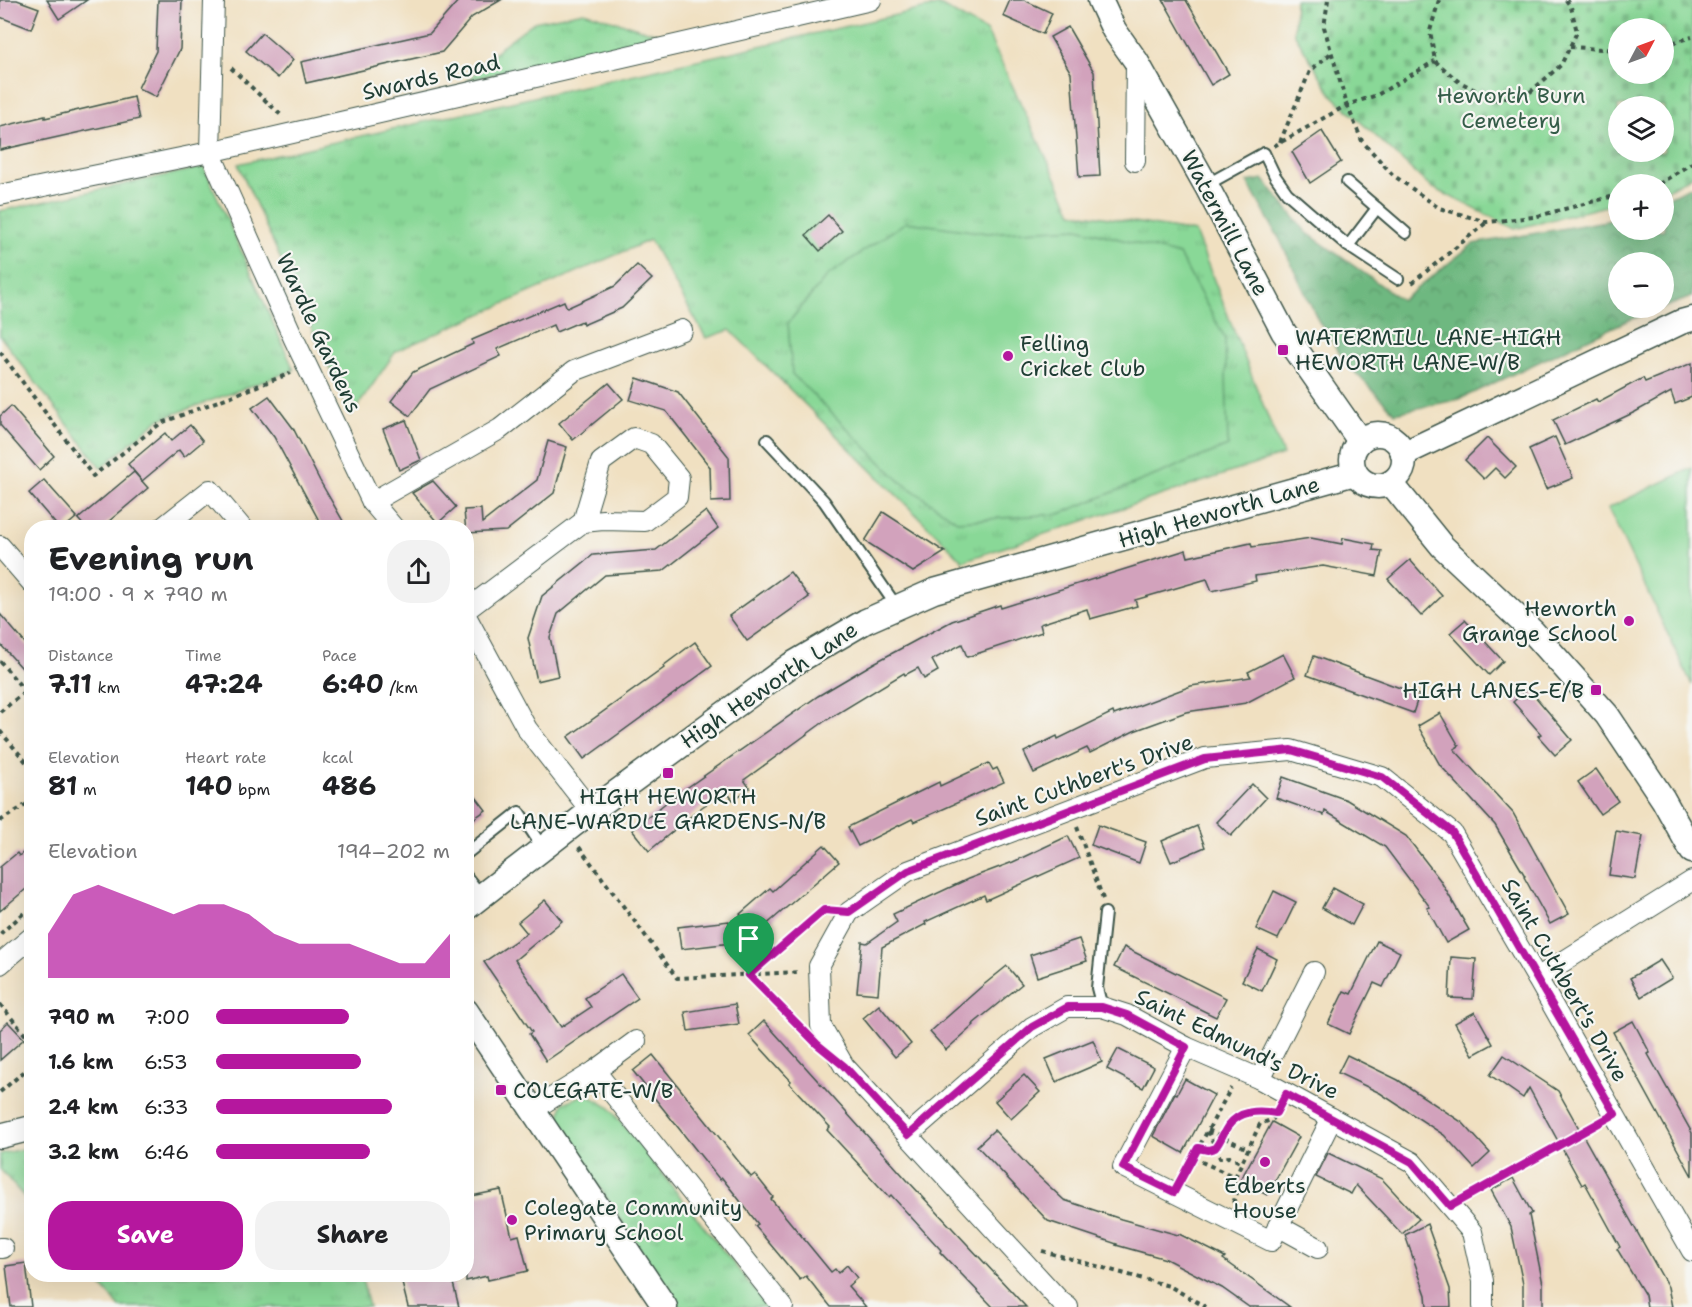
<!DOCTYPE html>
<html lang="en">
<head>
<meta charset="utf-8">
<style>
  body { margin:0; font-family:"Shantell Sans",sans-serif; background:#f2f2f2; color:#202124; height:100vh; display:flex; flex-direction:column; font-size:22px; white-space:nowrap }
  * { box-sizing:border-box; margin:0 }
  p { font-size:20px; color:#757577 }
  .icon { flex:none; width:33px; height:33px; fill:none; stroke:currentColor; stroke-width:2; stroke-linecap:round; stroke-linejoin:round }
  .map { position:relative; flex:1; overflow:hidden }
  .drawer { position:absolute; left:24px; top:520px; width:450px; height:762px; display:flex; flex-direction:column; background:#fff; border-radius:24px; box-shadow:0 6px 24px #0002 }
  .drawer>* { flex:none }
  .needle { width:39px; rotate:49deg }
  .buttons { position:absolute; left:1608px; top:18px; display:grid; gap:12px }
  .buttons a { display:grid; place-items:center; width:66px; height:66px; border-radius:50%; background:#fff; box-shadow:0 6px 24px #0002; font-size:30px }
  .pin { position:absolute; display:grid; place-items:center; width:51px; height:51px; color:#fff; margin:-62px -26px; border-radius:50% 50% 50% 0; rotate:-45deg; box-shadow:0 0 6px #0007 }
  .pin .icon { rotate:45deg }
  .round { display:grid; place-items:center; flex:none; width:63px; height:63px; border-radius:24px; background:#f2f2f2 }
  .headline { display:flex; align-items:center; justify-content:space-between; height:102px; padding:0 24px }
  h1 { font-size:33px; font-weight:700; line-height:45px }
  .figures { display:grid; grid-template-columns:repeat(3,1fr); gap:9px; height:102px; padding:6px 24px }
  .figures div { display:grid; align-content:center }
  .figures b { font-size:26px; font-weight:700 }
  .figures small { font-size:16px; font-weight:400 }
  .figures p { font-size:16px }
  .chart { height:168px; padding:12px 24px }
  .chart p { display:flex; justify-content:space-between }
  .chart svg { width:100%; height:108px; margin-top:6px; fill:#b5179e; opacity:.7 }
  .action { display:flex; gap:12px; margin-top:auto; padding:12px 24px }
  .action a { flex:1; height:69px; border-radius:24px; background:#b5179e; color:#fff; font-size:24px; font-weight:700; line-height:69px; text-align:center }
  .action a+a { background:#f2f2f2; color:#202124 }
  ul { padding:0 24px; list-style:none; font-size:20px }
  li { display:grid; grid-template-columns:96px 72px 1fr; align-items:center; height:45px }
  li i { height:15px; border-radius:8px; background:#b5179e }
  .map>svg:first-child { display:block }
</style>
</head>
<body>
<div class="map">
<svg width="1692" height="1307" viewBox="0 0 1692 1307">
  <defs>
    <pattern id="grass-tufts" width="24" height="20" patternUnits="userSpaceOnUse" patternTransform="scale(1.5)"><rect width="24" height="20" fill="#89d897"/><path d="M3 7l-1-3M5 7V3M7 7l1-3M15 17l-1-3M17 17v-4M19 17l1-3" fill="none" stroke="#76ba83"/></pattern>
    <pattern id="forest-crowns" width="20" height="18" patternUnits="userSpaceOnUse" patternTransform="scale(1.5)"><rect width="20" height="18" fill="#6eb880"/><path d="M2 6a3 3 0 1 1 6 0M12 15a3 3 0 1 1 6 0" fill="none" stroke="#5a976a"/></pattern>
    <pattern id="cemetery-stones" width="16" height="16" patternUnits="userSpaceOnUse" patternTransform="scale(1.5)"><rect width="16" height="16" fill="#89d897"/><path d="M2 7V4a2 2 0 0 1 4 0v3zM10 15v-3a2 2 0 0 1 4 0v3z" fill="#76ba83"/></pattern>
  </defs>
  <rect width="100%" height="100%" fill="#f6f6f2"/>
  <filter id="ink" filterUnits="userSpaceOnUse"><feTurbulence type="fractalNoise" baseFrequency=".0167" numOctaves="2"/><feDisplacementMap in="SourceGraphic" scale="12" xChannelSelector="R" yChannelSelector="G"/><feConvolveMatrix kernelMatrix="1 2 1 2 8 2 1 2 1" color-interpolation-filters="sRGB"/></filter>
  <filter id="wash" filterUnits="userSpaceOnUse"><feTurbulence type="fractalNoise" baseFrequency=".008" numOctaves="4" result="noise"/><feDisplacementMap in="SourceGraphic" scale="24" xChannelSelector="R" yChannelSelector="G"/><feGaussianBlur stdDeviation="1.35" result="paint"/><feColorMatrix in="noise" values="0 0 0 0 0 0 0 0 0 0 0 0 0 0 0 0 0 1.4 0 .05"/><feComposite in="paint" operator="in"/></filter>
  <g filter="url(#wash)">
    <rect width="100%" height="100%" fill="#f0e0c1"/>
    <g fill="url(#grass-tufts)" stroke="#548a66" stroke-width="1.5">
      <path d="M940,5L987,32L1072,212L1195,232L1283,455L963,561L730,330L706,338L650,240L396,351L351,416L238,164Z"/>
      <path d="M584,12L668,37L468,80L503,45L534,22Z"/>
      <path d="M204,167L294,370L158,420L101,468L0,336V211Z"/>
      <path d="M586,1094L609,1107L768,1307H678L558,1124L563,1103Z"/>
      <path d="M31,1147H32L31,1205L0,1169V1154Z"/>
      <path d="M92,1275H361L369,1307H120Z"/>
    </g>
    <path fill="url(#forest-crowns)" stroke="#467a5a" stroke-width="1.5" fill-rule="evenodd" d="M1263,179L1306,232L1402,300L1473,244L1618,219V230H1664V199L1692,186V297L1624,322L1460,399L1395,413L1346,363L1319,322L1280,240L1247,182ZM1618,262H1664V308H1618Z"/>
    <path fill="url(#cemetery-stones)" stroke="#548a66" stroke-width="1.5" fill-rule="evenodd" d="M1295,0H1692V176L1664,192V184H1618V203L1515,229L1429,186L1332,95L1294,33ZM1618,28H1664V74H1618ZM1618,106H1664V152H1618Z"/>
    <g fill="#89d897" stroke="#548a66" stroke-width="1.5">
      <path d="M906,222L987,233L1078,228L1179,255L1225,338L1228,446L1059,514L957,521L901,482L792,374L788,323L827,276Z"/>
      <path d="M1692,468V685L1608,508Z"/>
    </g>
    <g id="blocks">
      <g fill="#d2a2bc">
        <path d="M0,0H17L39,8L31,29L0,17Z"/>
        <path d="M47,0H87L59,19Z"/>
        <path d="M158,0H182L180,49L156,97L138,88L156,51Z"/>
        <path d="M459,0H501L472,17L442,52L306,83L301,62L430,33Z"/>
        <path d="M1010,0H1024L1052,13L1043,34L1003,16Z"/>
        <path d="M1163,0H1186L1229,74L1211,85Z"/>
        <path d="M1068,27L1094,72L1100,176L1079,177L1071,73L1050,37Z"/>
        <path d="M262,33L293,60L278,78L246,51Z"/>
        <path d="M134,97L139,119L0,150V127L45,116V118Z"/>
        <path d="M1322,131L1341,162L1310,183L1292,152Z"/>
        <path d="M828,215L842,231L820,251L806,235Z"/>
        <path d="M637,265L652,279L622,308L583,325L582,321L556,332L553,325L497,349L501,356L430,389L410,416L391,401L413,372L473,344L472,340L564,301L567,308L615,286Z"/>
        <path d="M1692,363V397L1675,404L1671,392L1635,412L1565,445L1553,420L1596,399L1598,402L1643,378L1645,382Z"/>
        <path d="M637,378L678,392L729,457L730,501L711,502L710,467L666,411L630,400Z"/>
        <path d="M609,383L623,399L573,440L559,423Z"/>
        <path d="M269,396L293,428L320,481L347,528H323L274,437L252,408Z"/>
        <path d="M11,406L54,456L39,470L0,425V416Z"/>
        <path d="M406,420L421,460L399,470L383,429Z"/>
        <path d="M190,425L203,441L184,457L179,450L142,481L128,464L165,433L171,441Z"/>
        <path d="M1555,437L1573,478L1546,489L1529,449Z"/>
        <path d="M1487,438L1516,467L1505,478L1495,468L1484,479L1465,460Z"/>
        <path d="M548,441L567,447L554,493L506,531L466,533L464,510L481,509L482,523L537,480Z"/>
        <path d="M134,472L148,488L101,528H86L78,519Z"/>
        <path d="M44,480L77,517L64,528H59L29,493Z"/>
        <path d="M433,481L456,507L438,523L412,493Z"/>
        <path d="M706,511L718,528L663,571L605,575L558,614L550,637L558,676L537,681L528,638L542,596L593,555L656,550Z"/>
        <path d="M883,512L945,552L913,572L865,541Z"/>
        <path d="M1311,538L1342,544L1343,538L1374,544L1373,550L1382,551L1377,576L1323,566L1255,576L1256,581L1212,591L1207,579L1135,600L1137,606L1090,619L1087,609L1040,624L1042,632L967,657L962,644L932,660L938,671L924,679L918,668L905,675L904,673L825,721L744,780L750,788L733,800L726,791L702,807L649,851L632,830L668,801L818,696L874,663L952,621L1000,605L1001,608L1186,550L1188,557L1251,543L1252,547Z"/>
        <path d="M1410,560L1442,596L1421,616L1388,579Z"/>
        <path d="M790,572L809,597L747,641L729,616Z"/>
        <path d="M0,614L32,651V679L0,644Z"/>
        <path d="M1465,620L1503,661L1489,675L1450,633Z"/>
        <path d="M695,642L712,666L584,759L568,737L664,668L663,666Z"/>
        <path d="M1283,654L1295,677L1246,703L1186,712L1134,731L1090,753L1087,748L1034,773L1024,752L1057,736L1058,739L1113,712L1114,715L1191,686L1251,677L1248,672Z"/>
        <path d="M1314,656L1419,695L1413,713L1307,675Z"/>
        <path d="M1528,688L1572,740L1555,755L1538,736L1541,734L1513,702Z"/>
        <path d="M1440,713L1459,746L1454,749L1513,813L1569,914L1550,924L1524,877L1525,876L1495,825L1440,765L1418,726Z"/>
        <path d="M989,763L993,770L997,768L1004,782L914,822L912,819L858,846L848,827L921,791L939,782L940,786Z"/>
        <path d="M1596,769L1618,801L1600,814L1578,782Z"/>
        <path d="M1283,777L1347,800L1406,836L1440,880L1469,930L1446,943L1427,908L1430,907L1385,847L1325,811L1324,815L1276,798Z"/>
        <path d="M466,784L486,810L466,824Z"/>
        <path d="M1252,784L1266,798L1231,836L1216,822Z"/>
        <path d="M1098,825L1146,842L1139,863L1091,845Z"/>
        <path d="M1197,826L1205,847L1171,862L1162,841Z"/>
        <path d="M1616,831L1643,836L1635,879L1609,875Z"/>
        <path d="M1068,836L1079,858L986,900L984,895L925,922L926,924L882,947L878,994L857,992L862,942L867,943L897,922L893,914L968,879L1013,862Z"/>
        <path d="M32,845V884L0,911V867L17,853L19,856Z"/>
        <path d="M824,845L839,862L757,933L740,914L770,888L773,891Z"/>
        <path d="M1333,888L1363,904L1352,925L1322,908Z"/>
        <path d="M1274,891L1296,902L1278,939L1256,929Z"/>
        <path d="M545,900L562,921L515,960L561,1027L591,1007L585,998L621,974L638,998L546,1061L529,1034L532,1032L484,962L527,933L518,922Z"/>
        <path d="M729,921L731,943L681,949L678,927Z"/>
        <path d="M1079,939L1087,961L1037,977L1030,955Z"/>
        <path d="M1377,941L1400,952L1383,987L1374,983L1349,1034L1328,1024L1344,991L1351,994Z"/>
        <path d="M1124,947L1226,998L1216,1017L1114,967Z"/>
        <path d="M1258,949L1277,959L1262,991L1242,981Z"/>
        <path d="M1451,957L1476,959L1473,999L1449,998Z"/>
        <path d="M1660,960L1672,978L1641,997L1630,978Z"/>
        <path d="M1007,966L1022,984L973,1024L974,1025L946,1050L930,1032L981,987Z"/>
        <path d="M735,1004L739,1024L688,1031L685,1012Z"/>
        <path d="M879,1005L911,1044L895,1057L863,1018Z"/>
        <path d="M1475,1012L1493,1044L1473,1055L1455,1023Z"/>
        <path d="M764,1021L907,1180L1026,1307H993L940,1252L941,1250L891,1195L889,1197L827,1130L830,1127L789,1083L791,1081L749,1035Z"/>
        <path d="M1633,1021L1650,1053L1648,1054L1692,1133V1176L1613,1032Z"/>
        <path d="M8,1022L24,1039L0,1060V1030Z"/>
        <path d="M1093,1040L1102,1062L1056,1082L1046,1059Z"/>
        <path d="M1118,1049L1154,1067L1143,1088L1107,1069Z"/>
        <path d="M653,1055L751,1177L755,1174L773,1197L771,1199L831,1272L835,1269L838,1273L847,1265L857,1278L848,1286L866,1307H831L806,1276L800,1280L755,1226L758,1224L741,1202L722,1178L720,1180L633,1071Z"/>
        <path d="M1347,1055L1398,1080L1463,1123L1490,1153L1474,1168L1444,1135L1380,1093L1338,1073Z"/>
        <path d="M1504,1055L1558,1091L1668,1287L1672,1307H1647L1645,1295L1617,1249L1620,1247L1585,1183L1582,1185L1529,1088L1523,1098L1490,1075Z"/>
        <path d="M1024,1075L1040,1092L1011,1119L995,1101Z"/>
        <path d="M1185,1079L1214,1095L1183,1153L1153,1136L1175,1093L1177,1094Z"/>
        <path d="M1272,1122L1299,1137L1267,1195L1240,1181Z"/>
        <path d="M994,1130L1036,1174L1064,1200L1121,1219L1178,1235L1179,1234L1225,1257L1223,1259L1290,1307H1249L1222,1288L1166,1259L1116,1245L1117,1244L1048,1221L977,1146Z"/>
        <path d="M1328,1153L1382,1179L1419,1219L1402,1234L1356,1185L1351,1194L1316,1177Z"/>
        <path d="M1513,1178L1532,1213L1529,1215L1543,1284V1307H1523V1284L1511,1227L1491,1190Z"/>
        <path d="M501,1190L512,1237L519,1235L528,1271L488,1280L487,1276L466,1281V1197Z"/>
        <path d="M1427,1224L1450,1289L1451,1307H1427L1426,1295L1405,1235Z"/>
        <path d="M26,1263L31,1307H11L6,1266Z"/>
        <path d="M400,1275H451L459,1307H408Z"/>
      </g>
    </g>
  </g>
  <g filter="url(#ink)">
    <use href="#blocks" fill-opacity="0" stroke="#3e5549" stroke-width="1.5"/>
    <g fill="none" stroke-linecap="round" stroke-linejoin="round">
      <g stroke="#3e5549" stroke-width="14">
        <g id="service">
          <path d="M1347,182L1406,233"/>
          <path d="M1206,185L1264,153L1275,176L1287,193L1348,246L1398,279"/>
          <path d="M1348,246L1377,208"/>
          <path d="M767,440L824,501L897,607"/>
          <path d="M466,854L519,812L543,848"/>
          <path d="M466,876L482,896"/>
          <path d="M1102,1007L1097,988L1105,913"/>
        </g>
      </g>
      <g stroke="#3e5549" stroke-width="22">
        <g id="minor">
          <path d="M214,0L210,152L294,339L372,502L394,528"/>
          <path d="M1135,161L1136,61"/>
          <path d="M0,195L210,152L871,0"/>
          <path d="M372,502L500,429L574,371L682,330"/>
          <path d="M162,528L210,490L242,528"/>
          <path d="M0,546L32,583"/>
          <path d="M466,610L583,522L603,520L645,521L677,497L679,478L651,444L634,438L601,462L583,522"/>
          <path d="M466,616L527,729L591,811"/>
          <path d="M0,964L32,937"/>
          <path d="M1537,978L1692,881"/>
          <path d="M1186,1047L1123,1167L1271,1241L1332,1118"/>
          <path d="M595,1071L783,1307"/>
          <path d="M1260,1079L1314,972"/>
          <path d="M534,1109L595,1071L636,1041"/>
          <path d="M908,1135L1032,1027L1067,1007H1102L1127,1015L1186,1047L1260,1079L1412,1162L1472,1232L1483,1281V1307"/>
          <path d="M1278,1226L1318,1248"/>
          <path d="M0,1248H3"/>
          <path d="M1068,1307L1060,1301L844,1066L821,1026L819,966L849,912L908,871L1205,758L1291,750L1382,777L1452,833L1537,978L1692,1251"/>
        </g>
      </g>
      <g stroke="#3e5549" stroke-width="27">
        <g id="tertiary">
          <path d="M1100,0L1114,30L1136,61L1206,185L1283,331L1360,441"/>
          <circle cx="1378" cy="460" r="26"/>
          <path d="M1403,454L1681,322L1692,319"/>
          <path d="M1391,483L1442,546L1533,632L1607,715L1663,799L1692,851"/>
          <path d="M466,908L591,811L791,665L866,621L934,591L1355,473"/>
          <path d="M466,1011L665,1307"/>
          <path d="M0,1136L32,1128"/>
        </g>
      </g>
      <g stroke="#3e5549" stroke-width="4" stroke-dasharray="4.5 4.5" stroke-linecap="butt">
        <path d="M1328,0L1324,27L1347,105L1362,141L1393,175L1439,208L1487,222L1534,217L1618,195"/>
        <path d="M1439,0L1430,31L1435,61L1458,81L1494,100L1528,94L1561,65L1577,32L1571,7L1566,0"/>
        <path d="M1664,45L1692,37"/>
        <path d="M1570,47L1618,50"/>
        <path d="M231,68L282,116"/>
        <path d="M1280,142L1310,71L1331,53"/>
        <path d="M1274,146L1347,105L1377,95L1435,61"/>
        <path d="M1659,184L1692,163"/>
        <path d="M1412,283L1487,222"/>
        <path d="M0,352L93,476L161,423L291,373"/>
        <path d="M0,661L32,700"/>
        <path d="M0,712L32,686"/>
        <path d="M0,731L32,769"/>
        <path d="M0,821L32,801"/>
        <path d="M1077,827L1103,899"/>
        <path d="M579,847L677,978L800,972"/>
        <path d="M0,934L24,913L29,918"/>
        <path d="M0,1004L32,1043"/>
        <path d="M802,1029L749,975L824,910H827"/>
        <path d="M0,1092L32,1065"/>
        <path d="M1208,1130L1248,1149"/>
        <path d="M1208,1131L1220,1158L1230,1157L1242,1163"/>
        <path d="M1198,1148L1208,1150L1215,1148C1221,1141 1223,1133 1228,1126C1240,1110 1258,1110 1276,1113"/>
        <path d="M1193,1158L1235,1177"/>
        <path d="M1183,1176L1231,1088"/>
        <path d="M1466,1197L1598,1123"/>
        <path d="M1233,1203L1237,1193L1235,1177L1260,1124L1273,1119L1278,1110"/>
        <path d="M1042,1251L1169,1286L1206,1307"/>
      </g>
      <use href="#service" stroke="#fff" stroke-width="10"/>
      <use href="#minor" stroke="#fff" stroke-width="20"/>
      <use href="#tertiary" stroke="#fff" stroke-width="24"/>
    </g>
  </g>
  <g fill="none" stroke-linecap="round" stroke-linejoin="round" filter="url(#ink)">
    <g stroke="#fff" stroke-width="12">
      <path id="route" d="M1291,750L1382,777L1452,832L1615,1114L1450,1206L1412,1162L1286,1094L1276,1113C1258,1110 1240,1110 1228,1126C1223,1133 1221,1141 1215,1148L1208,1150L1198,1148L1174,1192L1123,1167L1186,1047L1127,1015L1102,1007H1068L1032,1027L908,1135L844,1066L817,1044L749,975L824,910L849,912L908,871L1205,759Z"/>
    </g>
    <use href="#route" stroke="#b5179e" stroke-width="8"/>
  </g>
  <g fill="#b5179e" stroke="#f6f6f2" stroke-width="2">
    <rect x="1277" y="344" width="12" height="12" rx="3"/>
    <circle cx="1008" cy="356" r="6"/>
    <circle cx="1629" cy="621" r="6"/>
    <rect x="1590" y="684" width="12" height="12" rx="3"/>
    <rect x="662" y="767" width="12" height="12" rx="3"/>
    <rect x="495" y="1084" width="12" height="12" rx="3"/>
    <circle cx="1265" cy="1162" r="6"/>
    <circle cx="512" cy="1220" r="6"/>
  </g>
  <g text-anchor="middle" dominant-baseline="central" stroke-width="4.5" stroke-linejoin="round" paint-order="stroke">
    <g font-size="22" fill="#1f3d34" stroke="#f6f6f2">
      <text transform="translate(431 77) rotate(-13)">Swards Road</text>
      <text transform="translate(1225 223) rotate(62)">Watermill Lane</text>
      <text transform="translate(319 333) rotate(65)">Wardle Gardens</text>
      <text transform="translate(1219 512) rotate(-16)">High Heworth Lane</text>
      <text transform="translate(769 685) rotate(-34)">High Heworth Lane</text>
      <text transform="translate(1084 780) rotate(-20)">Saint Cuthbert's Drive</text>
      <text transform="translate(1565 980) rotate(60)">Saint Cuthbert's Drive</text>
      <text transform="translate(1237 1044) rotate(26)">Saint Edmund's Drive</text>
    </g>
    <g font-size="22" fill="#345c48" stroke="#f6f6f2">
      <text x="1511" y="95">Heworth Burn<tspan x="1511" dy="25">Cemetery</tspan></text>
    </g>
    <g font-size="22" fill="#1f3d34" stroke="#f6f6f2" text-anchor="start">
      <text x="1295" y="337">WATERMILL LANE-HIGH<tspan x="1295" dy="25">HEWORTH LANE-W/B</tspan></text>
      <text x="1020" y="343">Felling<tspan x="1020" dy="25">Cricket Club</tspan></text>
      <text x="1617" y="608" text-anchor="end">Heworth<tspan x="1617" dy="25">Grange School</tspan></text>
      <text x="1584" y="690" text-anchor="end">HIGH LANES-E/B</text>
      <text x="668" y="796" text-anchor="middle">HIGH HEWORTH<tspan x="668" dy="25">LANE-WARDLE GARDENS-N/B</tspan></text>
      <text x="513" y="1090">COLEGATE-W/B</text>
      <text x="1265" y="1185" text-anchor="middle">Edberts<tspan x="1265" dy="25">House</tspan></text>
      <text x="524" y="1207">Colegate Community<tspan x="524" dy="25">Primary School</tspan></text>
    </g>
  </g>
</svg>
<div class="buttons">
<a><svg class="needle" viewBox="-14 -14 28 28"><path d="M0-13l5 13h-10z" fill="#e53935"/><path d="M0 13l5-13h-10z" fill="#757577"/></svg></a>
<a><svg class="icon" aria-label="layers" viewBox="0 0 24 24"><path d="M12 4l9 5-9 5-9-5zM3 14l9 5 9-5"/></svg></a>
<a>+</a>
<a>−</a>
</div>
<div class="pin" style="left:749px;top:975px;background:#1e9e55"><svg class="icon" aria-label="arrive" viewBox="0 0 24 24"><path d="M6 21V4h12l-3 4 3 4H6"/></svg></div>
<section class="drawer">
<div class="headline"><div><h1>Evening run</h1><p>19:00 · 9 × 790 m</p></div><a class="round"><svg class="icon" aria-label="share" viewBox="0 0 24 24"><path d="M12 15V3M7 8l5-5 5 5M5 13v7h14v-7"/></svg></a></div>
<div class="figures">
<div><p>Distance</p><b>7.11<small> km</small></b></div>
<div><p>Time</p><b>47:24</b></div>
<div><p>Pace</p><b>6:40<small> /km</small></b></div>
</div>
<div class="figures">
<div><p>Elevation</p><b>81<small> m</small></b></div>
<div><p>Heart rate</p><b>140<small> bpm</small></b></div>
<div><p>kcal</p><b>486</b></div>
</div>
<div class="chart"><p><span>Elevation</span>194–202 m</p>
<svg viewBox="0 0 160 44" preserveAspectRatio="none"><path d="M0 44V26L10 10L20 6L30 10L40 14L50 18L60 14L70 14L80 18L90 26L100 30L110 30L120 30L130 34L140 38L150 38L160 26V44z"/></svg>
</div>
<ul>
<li><b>790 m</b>7:00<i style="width:57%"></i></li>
<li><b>1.6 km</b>6:53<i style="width:62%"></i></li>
<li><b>2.4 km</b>6:33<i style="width:75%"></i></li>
<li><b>3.2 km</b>6:46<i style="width:66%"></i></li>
</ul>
<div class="action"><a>Save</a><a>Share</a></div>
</section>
</div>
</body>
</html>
